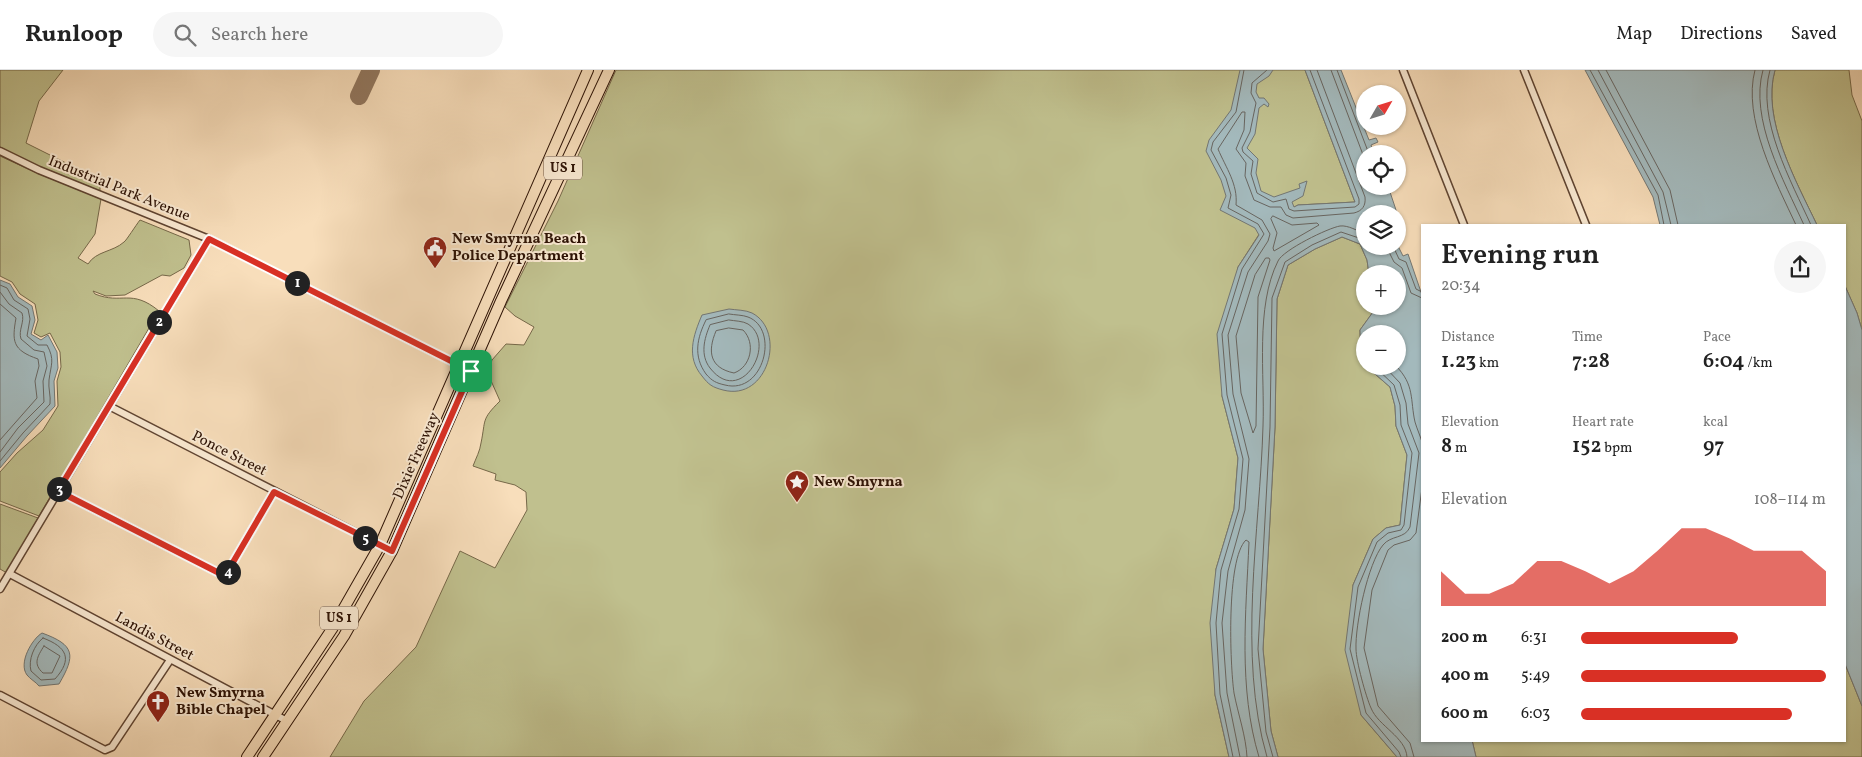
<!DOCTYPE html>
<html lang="en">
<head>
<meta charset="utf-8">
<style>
  body { margin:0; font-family:Vollkorn,serif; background:#f6f6f6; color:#222; height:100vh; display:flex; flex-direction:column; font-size:19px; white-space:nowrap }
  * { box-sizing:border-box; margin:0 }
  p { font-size:16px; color:#767676 }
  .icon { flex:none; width:28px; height:28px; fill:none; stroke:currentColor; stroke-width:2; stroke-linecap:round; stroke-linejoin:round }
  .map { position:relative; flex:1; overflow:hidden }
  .details { position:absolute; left:1421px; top:154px; width:425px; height:518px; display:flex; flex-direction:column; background:#fff; border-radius:0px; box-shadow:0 1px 4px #0004 }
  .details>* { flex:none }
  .needle { width:32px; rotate:51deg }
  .tools { position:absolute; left:1356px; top:15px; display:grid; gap:10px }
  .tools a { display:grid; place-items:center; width:50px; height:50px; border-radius:50%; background:#fff; box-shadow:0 1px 4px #0004; font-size:25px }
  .pin { position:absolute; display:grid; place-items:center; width:42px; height:42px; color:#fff; margin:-21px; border-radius:10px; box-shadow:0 2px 8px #0006 }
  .km { position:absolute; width:25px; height:25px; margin:-12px; border-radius:50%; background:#222; color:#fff; font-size:14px; line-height:25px; text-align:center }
  .round { display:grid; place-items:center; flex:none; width:52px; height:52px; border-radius:26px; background:#f6f6f6 }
  .summary { display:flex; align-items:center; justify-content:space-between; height:85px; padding:0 20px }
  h1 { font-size:28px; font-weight:600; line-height:38px }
  .metrics { display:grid; grid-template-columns:repeat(3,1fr); gap:8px; height:85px; padding:5px 20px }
  .metrics div { display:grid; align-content:center }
  .metrics b { font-size:21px; font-weight:600 }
  .metrics small { font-size:14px; font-weight:400 }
  .metrics p { font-size:14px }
  .chart { height:140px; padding:10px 20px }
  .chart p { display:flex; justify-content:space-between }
  .chart svg { width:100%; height:90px; margin-top:5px; fill:#d93025; opacity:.7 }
  ul { padding:0 20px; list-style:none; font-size:16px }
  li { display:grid; grid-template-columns:80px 60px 1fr; align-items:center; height:38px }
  li i { height:12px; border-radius:6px; background:#d93025 }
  header { display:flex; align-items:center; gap:30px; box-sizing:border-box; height:70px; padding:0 25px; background:#fff; border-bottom:1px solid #e0e0e0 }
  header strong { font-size:24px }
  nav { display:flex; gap:28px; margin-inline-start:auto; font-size:18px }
  .search { width:350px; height:45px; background:#f6f6f6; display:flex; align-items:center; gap:12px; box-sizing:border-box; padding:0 18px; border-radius:28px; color:#767676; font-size:19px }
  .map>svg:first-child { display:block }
</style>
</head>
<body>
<header>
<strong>Runloop</strong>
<div class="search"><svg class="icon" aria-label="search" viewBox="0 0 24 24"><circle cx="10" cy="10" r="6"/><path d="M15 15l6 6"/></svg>Search here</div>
<nav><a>Map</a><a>Directions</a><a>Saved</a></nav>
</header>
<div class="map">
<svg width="1862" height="687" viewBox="0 0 1862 687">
  <rect width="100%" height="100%" fill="#f8debb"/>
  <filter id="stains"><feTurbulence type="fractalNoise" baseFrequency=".004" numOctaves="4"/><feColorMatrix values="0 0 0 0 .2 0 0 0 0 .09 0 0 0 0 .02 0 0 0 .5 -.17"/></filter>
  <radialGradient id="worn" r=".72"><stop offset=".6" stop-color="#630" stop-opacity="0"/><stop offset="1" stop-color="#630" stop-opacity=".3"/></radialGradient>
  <g fill="#c0c08e" stroke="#766849">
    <path d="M0,0H63L39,31L26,73L100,110V121L40,97L0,77Z"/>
    <path d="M616,0H1305L1355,132L1298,135L1267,152L1238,197L1222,326L1238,388L1234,439L1216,499L1215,625L1229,687H330L364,631L416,577L460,481L495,498L527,440L526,422L515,415L495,410L496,404L473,396C476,388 480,381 481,373C486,349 481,350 500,331L488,304L492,290L506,274L524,275L534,257L515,246L505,237L558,131Z"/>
    <path d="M1775,0H1849L1852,25L1862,51V260L1857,243L1845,216V155H1817C1796,111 1761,49 1775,0Z"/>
    <path d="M0,86L37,103L101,129L95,164L78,188L88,194C96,181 113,182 124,172C126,171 136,155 140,150L189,170L191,185L184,198L170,206L162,205L125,225L106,226L93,221L95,224C122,235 131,218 159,241L39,446L0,431V402L17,383L43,360L58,336L57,311L61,297L60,282L50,263L41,267L34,263L38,250L35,234L20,224L12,212L0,206Z"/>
    <path d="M1342,167L1360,174L1367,190L1369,204H1365V236H1373V242L1360,260L1361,292L1390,317L1395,336L1396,356L1407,385L1400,455L1386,458L1373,469L1353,515L1361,645L1397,687H1278L1271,661L1263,579L1275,357L1277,229L1288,195L1315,179Z"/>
    <path d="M0,434L38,448L7,503L0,499Z"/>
    <path d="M1845,594L1862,636V687H1476L1472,670H1845Z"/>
  </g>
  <g fill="#a3b9bc" stroke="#737672">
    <path d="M1240,0H1273L1269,6L1257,14L1256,22L1259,28H1264L1269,34L1268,37L1264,34L1259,38L1255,64L1247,78L1258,89L1256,103L1261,121L1274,127L1300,118L1299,114L1307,111L1303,126L1292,132L1294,137L1298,135L1355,132L1305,0H1341L1369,70L1376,68L1378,72L1371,75L1374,84H1365V116H1388L1396,140V144H1365V176H1398L1403,186L1408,184L1422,225V670H1472L1476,687H1397L1361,645L1345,580L1353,515L1373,469L1386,458L1400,455L1407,385L1396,356L1395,336L1390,317L1366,296H1398V264H1365V296L1361,292L1360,260L1373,242V236H1398V204H1369L1367,190L1360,174L1342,167L1315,179L1288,195L1277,229L1275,357L1263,579L1271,661L1278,687H1229L1215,625L1210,553L1216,499L1234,439L1238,388L1222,326L1217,264L1238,197L1259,165L1255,158L1220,140L1226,126L1221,110L1206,81L1209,70L1231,40Z"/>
    <path d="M1585,0H1775C1761,49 1796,111 1817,155H1660L1653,127Z"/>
    <path d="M0,210L10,214L18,227L32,236L35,250L31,264L41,270L48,265L57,282L58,298L54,311L55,336L27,366L0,398Z"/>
    <path d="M1845,216L1857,243L1862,260V636L1845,594Z"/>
    <path d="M729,239C736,240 746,240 752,243C787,261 768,332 723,320C712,317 709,315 702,306C686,287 693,266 702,245Z"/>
    <path d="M42,563C75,575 76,585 59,614L39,616C36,612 30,609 27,605C18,593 32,569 42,563Z"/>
  </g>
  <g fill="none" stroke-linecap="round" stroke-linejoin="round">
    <g stroke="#686560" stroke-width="1">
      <path d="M1267,0L1252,13L1251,23L1256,33L1250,62L1242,78L1243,82L1253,91L1251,104L1257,123L1273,132L1286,129L1289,139L1294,141L1355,137L1359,134V129L1310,0"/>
      <path d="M1331,0L1365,90"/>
      <path d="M1337,0L1369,84"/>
      <path d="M1590,0L1658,125L1664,155"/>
      <path d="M1598,0L1663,122L1671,155"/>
      <path d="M1606,0L1670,120L1678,155"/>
      <path d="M1755,0C1742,48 1776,112 1796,155"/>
      <path d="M1763,0C1749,49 1784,111 1804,155"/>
      <path d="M1770,0C1756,49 1791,111 1811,155"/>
      <path d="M1273,146L1292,155L1317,153L1319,155L1274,181L1273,178L1277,163L1271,149Z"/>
      <path d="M1386,176L1394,192L1402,198L1411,223L1422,228"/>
      <path d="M1393,176L1399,189L1406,192L1416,219L1422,222"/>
      <path d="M1266,188H1269L1270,190L1258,227L1256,356L1253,363L1241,323L1236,266L1255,205Z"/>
      <path d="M0,215L7,218L14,230L28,239L30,249L27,266L38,275H47C55,290 51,294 49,310C48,318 51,326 50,334L23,363L0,391"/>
      <path d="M0,222L9,234L22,243C25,252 18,260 21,269L34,280L44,282L47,296L43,311L44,332L18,358L0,382"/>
      <path d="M0,234L16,248C12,271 12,280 38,289L39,296L35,311L37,328L0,370"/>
      <path d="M729,244C735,245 743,245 748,247C780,259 764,325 725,315C716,313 712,311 706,304C693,286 697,268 706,250Z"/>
      <path d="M729,250C735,251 743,251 748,254C778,273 741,338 710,298C700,285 704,269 710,255Z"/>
      <path d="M729,258L743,260C756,273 751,297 734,303C710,298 707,282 716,261Z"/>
      <path d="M1374,296L1394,315L1400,335L1401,355L1412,383L1404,455L1401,460L1388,463L1377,472L1358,517L1350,579L1366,643L1399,682L1401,687"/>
      <path d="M1384,296L1400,313L1406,333L1408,354L1419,383L1410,457C1405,469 1391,465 1383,475C1368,493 1355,555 1356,579C1356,591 1366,627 1371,638C1378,656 1406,667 1407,687"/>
      <path d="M1396,296C1415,315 1410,330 1415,352C1417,359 1420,365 1422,372"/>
      <path d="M43,568C67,577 73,589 55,609L41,610L31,601C28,590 34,575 43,568Z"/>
      <path d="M44,576L60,586L52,603H43C33,594 37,587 44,576Z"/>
      <path d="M1233,687L1220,624L1216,553L1221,500L1239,439L1243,389L1227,325L1222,264L1242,199L1264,164L1258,154L1228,138L1231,125L1226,108L1211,80L1213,72L1236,42L1244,0"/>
      <path d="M1240,687L1227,623L1222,553L1228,501L1245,440L1249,389L1233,324L1228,265L1248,202L1268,171L1270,164L1262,150L1236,135C1238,114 1226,98 1218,79L1242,42H1245L1244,60L1236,79L1246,93L1245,106L1254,130L1270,137H1281L1286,145L1293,148L1354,143C1362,141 1366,136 1365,127L1317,0"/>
      <path d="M1247,687C1246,666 1238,644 1234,623C1230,595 1226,489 1246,470L1249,472C1246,543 1238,618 1259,687"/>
      <path d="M1267,687C1237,585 1260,461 1263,356C1265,305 1255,237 1278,191C1283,180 1328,158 1340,156C1348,155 1358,161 1365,164"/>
      <path d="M1273,687L1266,662L1258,579L1270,357L1272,228L1285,192L1312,175L1341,162L1362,169L1365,173"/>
      <path d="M1414,687L1410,673L1378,636L1364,578L1372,520L1388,480L1394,475L1410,470L1416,463L1422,418"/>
    </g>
    <path stroke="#927860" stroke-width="18" d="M359,26L371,0"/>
    <g stroke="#5f4432" stroke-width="9">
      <g id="minor">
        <path d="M1403,0L1464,155"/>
        <path d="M1524,0L1586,155"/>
        <path d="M0,81L39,100L209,169L471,301"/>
        <path d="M109,336L392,481"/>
        <path d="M58,421L225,506L274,422"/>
        <path d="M10,504L287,651"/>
        <path d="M0,519L209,169"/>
        <path d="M0,625L105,680L112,677L170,590"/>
      </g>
    </g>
    <g stroke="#2c1104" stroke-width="12">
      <g id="primary">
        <path d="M247,687L332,559L380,475L588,0"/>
        <path d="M263,687L344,566L392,481L501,231L609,0"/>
      </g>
    </g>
    <use href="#minor" stroke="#faead3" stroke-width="6"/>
    <use href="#primary" stroke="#f8debb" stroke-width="10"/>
  </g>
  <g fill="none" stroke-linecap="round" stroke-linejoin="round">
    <g stroke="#fff" stroke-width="10">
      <path id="route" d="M209,169L471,301L392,481L274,422L225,506L58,421Z"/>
    </g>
    <use href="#route" stroke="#d93025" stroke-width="6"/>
  </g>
  <defs>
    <g id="civic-pin" transform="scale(1.25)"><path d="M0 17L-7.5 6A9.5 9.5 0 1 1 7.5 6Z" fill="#8f2418" stroke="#faead3"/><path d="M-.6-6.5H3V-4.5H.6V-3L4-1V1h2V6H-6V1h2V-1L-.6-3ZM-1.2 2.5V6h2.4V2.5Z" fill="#fff"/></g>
    <g id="sight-pin" transform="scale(1.25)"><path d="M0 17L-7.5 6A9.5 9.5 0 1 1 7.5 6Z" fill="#8f2418" stroke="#faead3"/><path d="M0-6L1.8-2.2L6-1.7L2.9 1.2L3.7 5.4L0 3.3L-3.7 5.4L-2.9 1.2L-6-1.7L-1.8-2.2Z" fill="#fff"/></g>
    <g id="church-pin" transform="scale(1.25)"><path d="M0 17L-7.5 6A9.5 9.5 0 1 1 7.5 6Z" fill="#8f2418" stroke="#faead3"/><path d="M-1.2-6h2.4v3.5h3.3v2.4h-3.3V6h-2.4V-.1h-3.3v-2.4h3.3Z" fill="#fff"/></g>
  </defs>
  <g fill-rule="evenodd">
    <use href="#civic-pin" x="435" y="178"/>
    <use href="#sight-pin" x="797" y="412"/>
    <use href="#church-pin" x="158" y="632"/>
  </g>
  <g text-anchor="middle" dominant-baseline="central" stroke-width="4" stroke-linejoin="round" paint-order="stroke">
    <g fill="#faead3" stroke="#6a5242" stroke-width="1">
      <rect x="544" y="86.5" width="38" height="23" rx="4"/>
      <rect x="320" y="536.5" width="38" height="23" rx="4"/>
    </g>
    <g font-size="14" font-weight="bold" fill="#2c1104">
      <text x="563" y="98">US 1</text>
      <text x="339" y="548">US 1</text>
    </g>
    <g font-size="15" fill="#2c1104" stroke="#faead3">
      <text transform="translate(119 119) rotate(22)">Industrial Park Avenue</text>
      <text transform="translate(229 384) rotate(27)">Ponce Street</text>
      <text transform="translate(417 386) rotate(-66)">Dixie Freeway</text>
      <text transform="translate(154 567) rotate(28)">Landis Street</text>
    </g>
    <g font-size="15" font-weight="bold" fill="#2c1104" stroke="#faead3" text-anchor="start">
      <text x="452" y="169">New Smyrna Beach<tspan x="452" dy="17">Police Department</tspan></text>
      <text x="814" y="412">New Smyrna</text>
      <text x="176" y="623">New Smyrna<tspan x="176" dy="17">Bible Chapel</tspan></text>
    </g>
  </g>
  <rect width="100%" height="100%" filter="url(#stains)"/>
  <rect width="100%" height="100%" fill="url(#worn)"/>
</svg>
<div class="tools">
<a><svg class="needle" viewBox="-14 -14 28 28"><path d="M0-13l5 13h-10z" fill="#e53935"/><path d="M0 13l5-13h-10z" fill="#767676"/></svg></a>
<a><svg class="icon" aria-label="locate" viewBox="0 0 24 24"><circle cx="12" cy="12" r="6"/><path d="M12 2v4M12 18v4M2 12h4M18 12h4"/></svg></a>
<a><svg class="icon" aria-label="layers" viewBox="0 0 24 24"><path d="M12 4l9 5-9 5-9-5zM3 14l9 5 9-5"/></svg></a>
<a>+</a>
<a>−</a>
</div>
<div class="pin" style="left:471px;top:301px;background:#1e9e55"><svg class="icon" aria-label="arrive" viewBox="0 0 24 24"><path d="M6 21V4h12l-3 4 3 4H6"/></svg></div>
<b class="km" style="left:297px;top:213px">1</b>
<b class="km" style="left:159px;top:252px">2</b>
<b class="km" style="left:59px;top:419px">3</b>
<b class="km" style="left:228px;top:502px">4</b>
<b class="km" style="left:365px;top:468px">5</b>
<section class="details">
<div class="summary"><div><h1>Evening run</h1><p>20:34</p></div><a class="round"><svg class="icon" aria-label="share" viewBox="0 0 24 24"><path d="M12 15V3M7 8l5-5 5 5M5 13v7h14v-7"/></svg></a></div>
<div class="metrics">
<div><p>Distance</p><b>1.23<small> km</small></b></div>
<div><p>Time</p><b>7:28</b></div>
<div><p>Pace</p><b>6:04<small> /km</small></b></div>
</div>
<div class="metrics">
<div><p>Elevation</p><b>8<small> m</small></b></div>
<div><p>Heart rate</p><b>152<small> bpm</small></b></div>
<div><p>kcal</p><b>97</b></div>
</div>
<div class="chart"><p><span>Elevation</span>108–114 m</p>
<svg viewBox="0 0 160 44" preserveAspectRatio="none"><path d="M0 44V27L10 38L20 38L30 33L40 22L50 22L60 27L70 33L80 27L90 17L100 6L110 6L120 11L130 17L140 17L150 17L160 27V44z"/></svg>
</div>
<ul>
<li><b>200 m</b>6:31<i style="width:64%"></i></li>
<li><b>400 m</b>5:49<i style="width:100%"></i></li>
<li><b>600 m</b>6:03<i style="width:86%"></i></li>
</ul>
</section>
</div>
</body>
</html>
